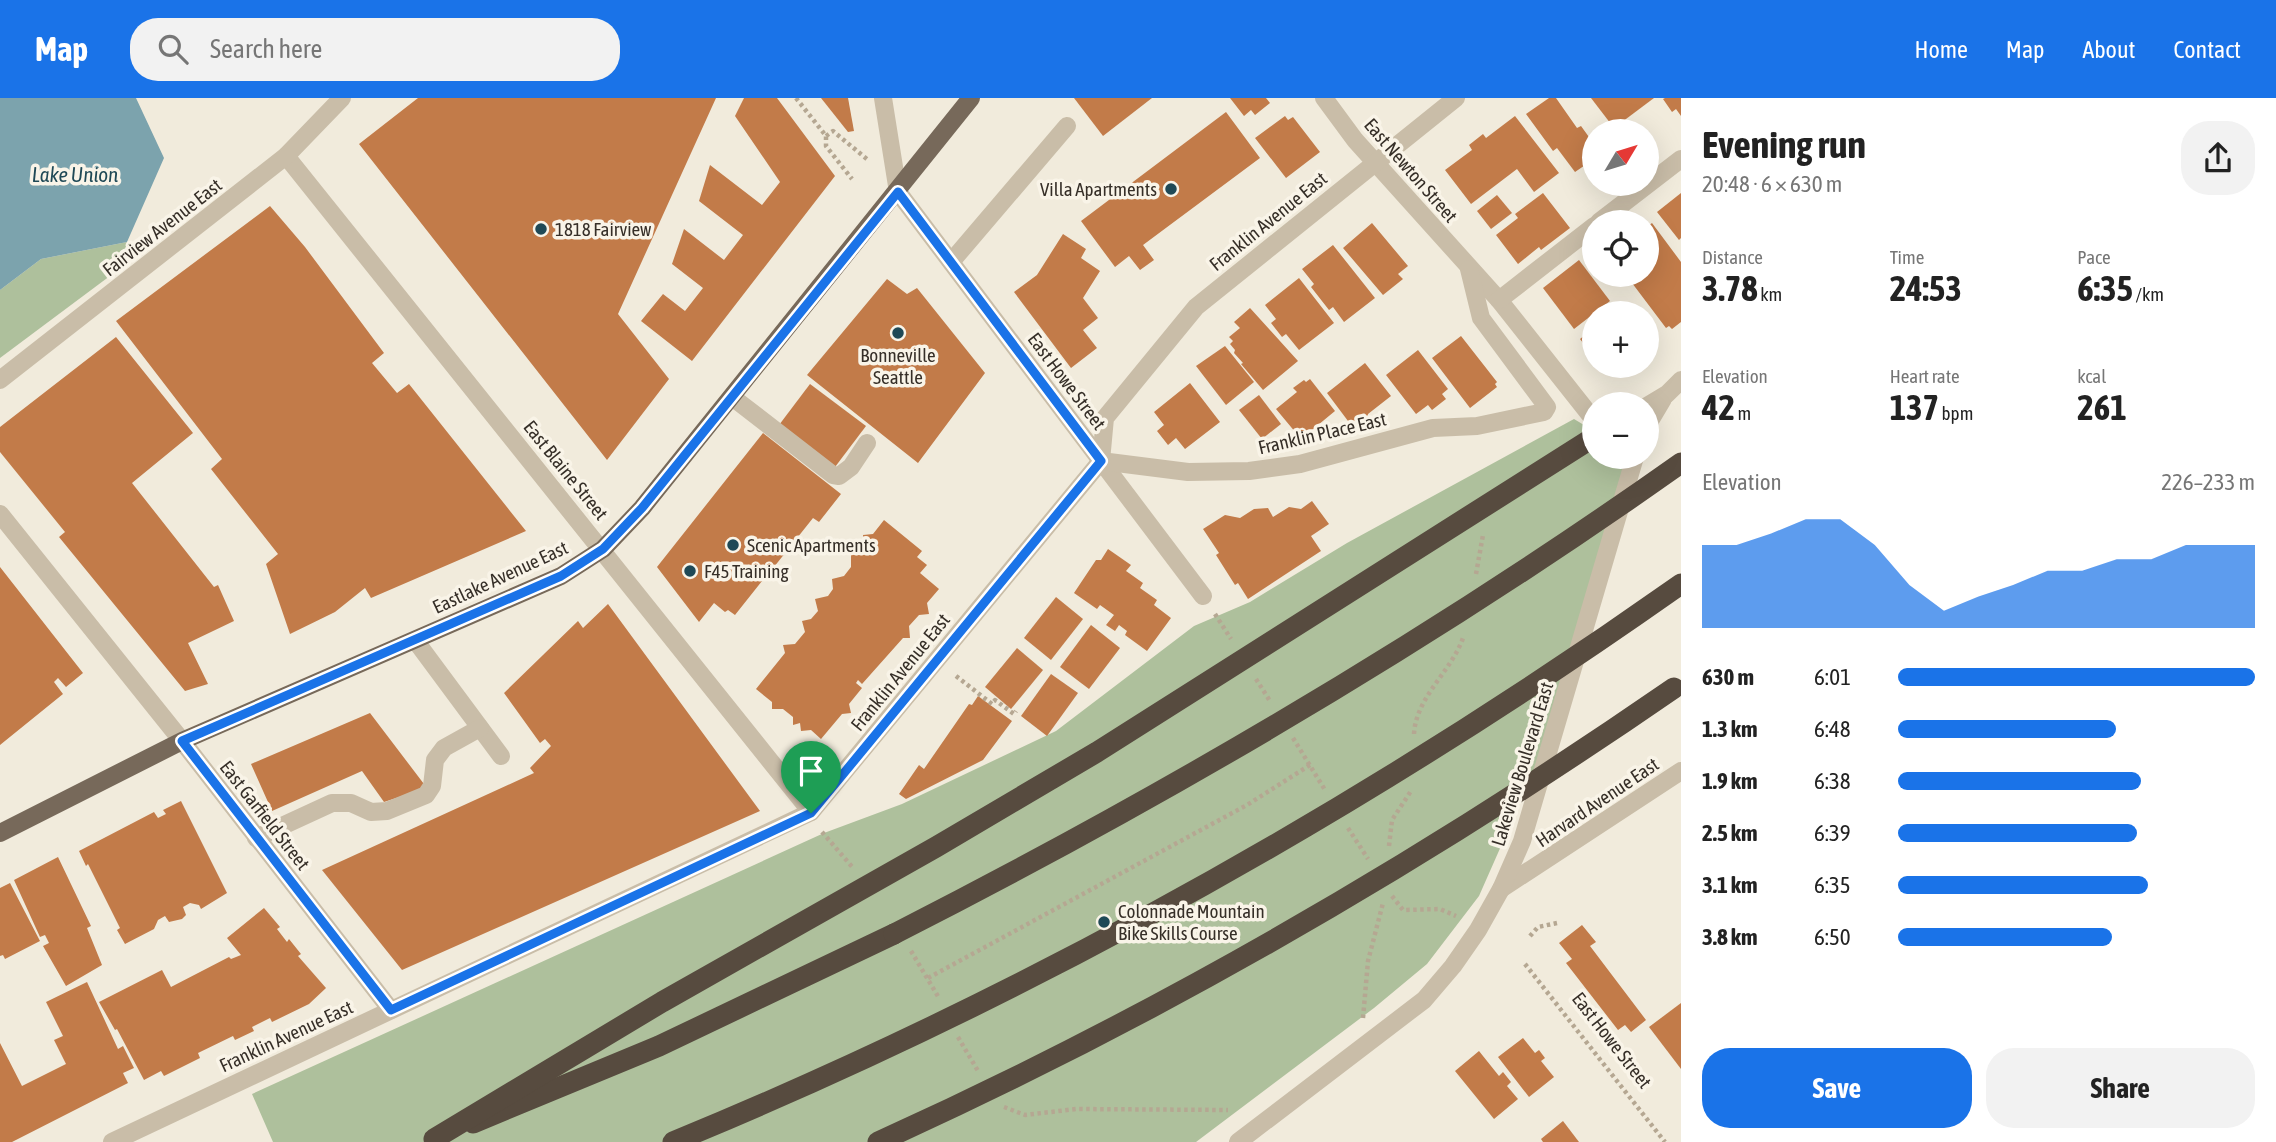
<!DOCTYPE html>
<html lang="en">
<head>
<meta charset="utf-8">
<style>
  body { margin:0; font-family:"Asap Condensed",sans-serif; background:#f2f2f2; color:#222; height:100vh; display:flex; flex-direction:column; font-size:26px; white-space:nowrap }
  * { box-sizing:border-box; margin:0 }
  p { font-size:23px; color:#767676 }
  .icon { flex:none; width:38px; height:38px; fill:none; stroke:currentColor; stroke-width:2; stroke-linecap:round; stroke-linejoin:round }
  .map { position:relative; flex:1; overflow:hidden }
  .panel { display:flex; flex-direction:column; background:#fff; width:595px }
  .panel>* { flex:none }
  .needle { width:46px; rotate:52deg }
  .buttons { position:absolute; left:1582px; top:21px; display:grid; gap:14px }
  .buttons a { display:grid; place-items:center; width:77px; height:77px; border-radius:50%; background:#fff; box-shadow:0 7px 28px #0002; font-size:35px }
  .pin { position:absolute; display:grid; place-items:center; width:60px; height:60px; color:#fff; margin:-72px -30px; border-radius:50% 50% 50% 0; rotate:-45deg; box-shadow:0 0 7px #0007 }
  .pin .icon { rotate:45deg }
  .round { display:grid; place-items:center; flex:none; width:74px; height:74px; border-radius:28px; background:#f2f2f2 }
  .overview { display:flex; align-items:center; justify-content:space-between; height:119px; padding:0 21px }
  h1 { font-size:38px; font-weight:700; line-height:52px }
  .metrics { display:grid; grid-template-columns:repeat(3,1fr); gap:10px; height:119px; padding:7px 21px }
  .metrics div { display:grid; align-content:center }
  .metrics b { font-size:35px; font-weight:700 }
  .metrics small { font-size:19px; font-weight:400 }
  .metrics p { font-size:19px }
  .chart { height:196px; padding:14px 21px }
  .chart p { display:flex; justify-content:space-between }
  .chart svg { width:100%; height:126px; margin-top:7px; fill:#1a73e8; opacity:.7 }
  .cta { display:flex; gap:14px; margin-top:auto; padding:14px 21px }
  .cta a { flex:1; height:80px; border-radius:28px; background:#1a73e8; color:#fff; font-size:28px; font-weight:700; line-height:80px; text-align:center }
  .cta a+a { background:#f2f2f2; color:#222 }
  ul { padding:0 21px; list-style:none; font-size:23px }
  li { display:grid; grid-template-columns:112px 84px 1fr; align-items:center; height:52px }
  li i { height:18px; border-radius:9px; background:#1a73e8 }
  header { display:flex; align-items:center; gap:42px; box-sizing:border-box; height:98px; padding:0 35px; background:#1a73e8; color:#fff }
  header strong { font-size:33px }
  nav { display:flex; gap:38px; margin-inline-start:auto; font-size:24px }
  .search { width:490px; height:63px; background:#f2f2f2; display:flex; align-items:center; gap:18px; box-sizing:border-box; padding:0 24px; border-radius:28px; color:#767676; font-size:26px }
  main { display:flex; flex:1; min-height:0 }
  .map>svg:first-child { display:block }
</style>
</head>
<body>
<header>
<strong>Map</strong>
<div class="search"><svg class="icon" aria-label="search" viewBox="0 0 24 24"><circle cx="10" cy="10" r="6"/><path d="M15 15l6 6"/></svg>Search here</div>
<nav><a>Home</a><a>Map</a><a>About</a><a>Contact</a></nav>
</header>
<main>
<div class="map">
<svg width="1681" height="1044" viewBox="0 0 1681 1044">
  <rect width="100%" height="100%" fill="#f1ebdc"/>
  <g fill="#aec09c">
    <path d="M127,144L138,157L0,260V192L41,161Z"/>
    <path d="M1574,321L1594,333V359H1629L1547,644L1479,798L1427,866L1374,910L1196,1044H273L252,996L824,735L902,706L1056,633L1194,528L1250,504L1347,445Z"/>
  </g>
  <path fill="#7ca3ad" d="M0,0H136L164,60L127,144L41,161L0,192Z"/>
  <g fill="#c27b49">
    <path d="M418,0H716L618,216L669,281L607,362L359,46Z"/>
    <path d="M744,0H777L835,78L692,263L641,223L663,196L685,213L703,190L672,166L684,131L724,162L743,137L699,103L710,67L762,107L780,84L735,18Z"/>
    <path d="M821,0H848L854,33L848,34Z"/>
    <path d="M1074,0H1152L1103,38Z"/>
    <path d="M1230,0H1266L1270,5L1255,17L1251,12L1244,18Z"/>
    <path d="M1549,0H1556L1577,30L1581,28L1594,46V61L1575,74L1557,50L1553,53L1526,16Z"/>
    <path d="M1591,0H1654L1614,30Z"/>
    <path d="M1665,0H1681V18L1676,11L1672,14L1663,1Z"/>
    <path d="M1226,14L1260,60L1143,147L1154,162L1140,172L1129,158L1115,169L1081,123Z"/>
    <path d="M1285,18L1288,22L1293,19L1320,54L1286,80L1255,40Z"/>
    <path d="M1515,18L1559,75L1534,94L1517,71L1471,106L1445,72L1472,52L1469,47L1483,36L1486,40Z"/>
    <path d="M1543,95L1570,130L1541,152L1539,149L1518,166L1496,137L1518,120L1515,116Z"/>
    <path d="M1681,95V140L1679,142L1657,114Z"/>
    <path d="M1497,97L1512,115L1491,131L1477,113Z"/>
    <path d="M270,108L305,149L384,255L372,265L397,295L409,286L526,433L371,500L365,490L335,514L290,536L266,466L278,456L211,371L222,361L116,223Z"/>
    <path d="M1372,125L1408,168L1398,176L1403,181L1383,197L1343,150Z"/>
    <path d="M1652,125L1681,164V224L1672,231L1669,228L1666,230L1626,177H1647V129Z"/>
    <path d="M1063,136L1086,151L1081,160L1100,173L1083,200L1098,220L1083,232L1097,250L1071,270L1014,194L1037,177Z"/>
    <path d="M1333,147L1375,200L1344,224L1333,209L1329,212L1311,189L1314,186L1302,171Z"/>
    <path d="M1579,162L1610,203L1574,231L1543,190Z"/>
    <path d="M1299,180L1334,225L1299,252L1286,236L1282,239L1271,225L1276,221L1265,207Z"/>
    <path d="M887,181L907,196L917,190L985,275L918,365L807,277Z"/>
    <path d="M1628,204L1637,215H1613Z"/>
    <path d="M1250,210L1298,263L1263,292L1241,266L1243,265L1234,255L1235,252L1230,246L1233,243L1229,239L1240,230L1234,224Z"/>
    <path d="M1594,230V259L1580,241Z"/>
    <path d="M1461,238L1497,284L1495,286L1497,289L1470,310L1432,260Z"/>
    <path d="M116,239L193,335L132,385L214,489L218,487L234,523L188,545L208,586L185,593L59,439L65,434L0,354V329Z"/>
    <path d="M1225,248L1254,284L1226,307L1196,268Z"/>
    <path d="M1418,252L1448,291L1442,296L1446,301L1432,312L1428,307L1416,316L1386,277Z"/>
    <path d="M1365,265L1391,298L1368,316L1367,322L1359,328L1351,327L1327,295Z"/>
    <path d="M1310,281L1335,313L1301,341L1276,311L1297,294L1293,290L1304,282L1306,284Z"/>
    <path d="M1190,285L1220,324L1185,351L1176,340L1168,347L1157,333L1164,327L1154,314Z"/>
    <path d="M810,286L866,328L832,373L776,331Z"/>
    <path d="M1259,297L1281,326L1262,341L1239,312Z"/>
    <path d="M763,335L841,396L819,424L813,420L770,474L765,470L757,480L762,483L735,517L728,512L725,514L714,505L699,524L657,469Z"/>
    <path d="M1312,403L1329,426L1311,438L1321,453L1248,501L1238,485L1235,487L1216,457L1219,455L1203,431L1225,417L1240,420L1254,411L1268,410L1273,419L1289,409L1301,411Z"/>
    <path d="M884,422L922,453L917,459L927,467L920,475L939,491L927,505L929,516L919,517L909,528L910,540H903L862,586L858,582L856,585L862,590L849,606L851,615L842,616L821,641L811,632L801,633L800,625L793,627V619L783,611H772V604L756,591L785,555L783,547L795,546L805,534L802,523L811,521L818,513L815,501L828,498L833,491L832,481L844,478L851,469V457L860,456L864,451L863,437L873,436Z"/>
    <path d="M1108,451L1131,467L1126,473L1143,485L1140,490L1157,502L1154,507L1171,520L1147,553L1125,537L1127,533L1119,527L1115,533L1106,527L1114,517L1100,507L1097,511L1074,495L1096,462H1101Z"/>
    <path d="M0,469L83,575L66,589L58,580L54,584L63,596L0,647Z"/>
    <path d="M1056,499L1083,521L1051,562L1024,540Z"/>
    <path d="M608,506L760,713L402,872L322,772L534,675L530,670L551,648L545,641L540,645L504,595L578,523L583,530Z"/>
    <path d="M1091,527L1120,550L1089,591L1060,569Z"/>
    <path d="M1017,550L1043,572L1011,611L985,589Z"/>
    <path d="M1051,576L1078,595L1047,638L1021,618Z"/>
    <path d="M978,598L1012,623L983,662L906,701L899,696L919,667L924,671L969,606L972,607Z"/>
    <path d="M370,615L427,690L384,704L362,673L272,713L251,666Z"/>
    <path d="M181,703L227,795L201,811L199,807L190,805L183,809L186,817L182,821L169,824L165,818L158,822L154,831L125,846L117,832L120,830L88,766L86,768L79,753L154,714L158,720L166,716L163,712Z"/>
    <path d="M58,759L91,828L87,830L102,867L66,888L43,848L49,845L45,837L40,839L14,782Z"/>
    <path d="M10,785L40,843L5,861L3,857L0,858V790Z"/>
    <path d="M264,810L280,829L277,831L287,844L289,841L301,856L298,858L326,890L309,906L272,924L270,920L252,929L254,933L235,942L233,938L198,955L200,960L164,978L161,973L144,982L117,931L115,932L99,904L162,872L171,889L229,859L231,861L241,857L227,840Z"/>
    <path d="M1582,827L1596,844L1590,848L1646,922L1631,934L1625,927L1618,932L1566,865L1572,861L1559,845Z"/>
    <path d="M87,884L118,951L123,948L134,970L123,975L128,985L12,1044H0V945L22,988L66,966L54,942L63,938L46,904Z"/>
    <path d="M1681,905V971L1649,929Z"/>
    <path d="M1523,940L1535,955L1539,952L1545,960L1541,963L1554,979L1529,999L1498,959Z"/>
    <path d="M1479,953L1499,978L1503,974L1511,984L1507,988L1518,1001L1494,1021L1455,973Z"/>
    <path d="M1563,1023L1579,1044H1543L1541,1041Z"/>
  </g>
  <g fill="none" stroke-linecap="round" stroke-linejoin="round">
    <g stroke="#b5a792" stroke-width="4.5" stroke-dasharray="3.5 3.5" stroke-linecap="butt">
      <path d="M796,0L826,38V48L852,81"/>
      <path d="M826,38L833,33L868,62"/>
      <path d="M1476,476L1483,437"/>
      <path d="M1215,516L1231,541"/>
      <path d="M956,578L992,606L995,602L1014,616L1016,613"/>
      <path d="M1256,581L1270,603"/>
      <path d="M1414,636C1416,599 1451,574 1463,540"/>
      <path d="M1293,640L1325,692"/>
      <path d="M1348,730L1368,761"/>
      <path d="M822,734L854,771"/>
      <path d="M1389,748L1392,722L1411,693"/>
      <path d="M1392,798L1403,812L1440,811L1456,818"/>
      <path d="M1530,838L1538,829L1557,825"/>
      <path d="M911,853L939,900"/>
      <path d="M1525,866L1665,1044"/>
      <path d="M928,880L1247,707L1310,667"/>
      <path d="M1363,920L1368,863L1383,805"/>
      <path d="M958,939L978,973"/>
      <path d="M1004,1009L1025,1017L1076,1011L1228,1012"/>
    </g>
    <g stroke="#c9bda8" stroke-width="18">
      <path d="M883,0L898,94L1203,498"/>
      <path d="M1324,0L1355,42L1499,202L1594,322"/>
      <path d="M286,58L811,714"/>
      <path d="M1599,124L1681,61"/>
      <path d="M951,164L1067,28"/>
      <path d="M1499,202L1594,128"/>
      <path d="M0,282L286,58L342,0"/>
      <path d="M732,299L833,377L839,378L851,369L867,345"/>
      <path d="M1647,308L1667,296L1681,282"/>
      <path d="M1647,328L1663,301"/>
      <path d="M1101,363L1188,374L1249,373L1300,366L1433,330L1477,328L1544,314L1547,309L1481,220L1469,171"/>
      <path d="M0,416L182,643L391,912"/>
      <path d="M415,542L501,658"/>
      <path d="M256,740L332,705H351L371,714L387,713L426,697L432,688L435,662L444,650L480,630"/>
      <path d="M1501,791L1681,673"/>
      <path d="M112,1044L811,714L1101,363L1105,320L1196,209L1456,0"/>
      <path d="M1238,1044L1424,902L1453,868L1478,832L1501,791L1522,743L1635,359"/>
    </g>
    <path stroke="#77695a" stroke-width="18" d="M0,735L182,643L561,478L603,451L642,410L971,0"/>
    <path stroke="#574b3f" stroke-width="21" d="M473,1025L659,948L894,836"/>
    <g stroke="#574b3f" stroke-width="21">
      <path d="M894,836C1167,697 1431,542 1681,365"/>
      <path d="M434,1041L662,904L936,749L1097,654L1594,339"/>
      <path d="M673,1044C1028,898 1368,707 1681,486"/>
      <path d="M878,1044C1157,918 1422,764 1674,590"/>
    </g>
  </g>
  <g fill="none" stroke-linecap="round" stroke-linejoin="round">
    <g stroke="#fff" stroke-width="14">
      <path id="route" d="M898,94L1101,363L811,715L391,912L182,643L561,478L603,451L642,410Z"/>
    </g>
    <use href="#route" stroke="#1a73e8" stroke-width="9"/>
  </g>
  <g fill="#1f4956" stroke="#f9f4e8" stroke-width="2.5">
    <circle cx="1171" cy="91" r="7"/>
    <circle cx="541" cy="131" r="7"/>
    <circle cx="898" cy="235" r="7"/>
    <circle cx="733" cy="447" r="7"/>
    <circle cx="690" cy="473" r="7"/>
    <circle cx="1104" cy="824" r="7"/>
  </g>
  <g text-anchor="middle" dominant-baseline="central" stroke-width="7" stroke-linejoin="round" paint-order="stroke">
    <g font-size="19" fill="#362f28" stroke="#f9f4e8">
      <text transform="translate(1411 72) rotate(49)">East Newton Street</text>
      <text transform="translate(1268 123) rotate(-39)">Franklin Avenue East</text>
      <text transform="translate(162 129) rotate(-38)">Fairview Avenue East</text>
      <text transform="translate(1067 283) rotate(53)">East Howe Street</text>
      <text transform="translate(1322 335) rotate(-13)">Franklin Place East</text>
      <text transform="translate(566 372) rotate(51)">East Blaine Street</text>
      <text transform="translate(500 479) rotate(-25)">Eastlake Avenue East</text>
      <text transform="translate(900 574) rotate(-51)">Franklin Avenue East</text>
      <text transform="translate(1522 666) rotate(-73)">Lakeview Boulevard East</text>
      <text transform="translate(1597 704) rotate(-34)">Harvard Avenue East</text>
      <text transform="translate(265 717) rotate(52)">East Garfield Street</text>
      <text transform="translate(286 938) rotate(-25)">Franklin Avenue East</text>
      <text transform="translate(1612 942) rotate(52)">East Howe Street</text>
    </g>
    <g font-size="19" fill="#362f28" stroke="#f9f4e8" text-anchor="start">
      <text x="1157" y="91" text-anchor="end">Villa Apartments</text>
      <text x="555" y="131">1818 Fairview</text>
      <text x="898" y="257" text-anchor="middle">Bonneville<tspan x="898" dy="22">Seattle</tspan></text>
      <text x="747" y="447">Scenic Apartments</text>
      <text x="704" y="473">F45 Training</text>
      <text x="1118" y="813">Colonnade Mountain<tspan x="1118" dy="22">Bike Skills Course</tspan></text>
    </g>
    <g font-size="21" font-style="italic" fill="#1f4956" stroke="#f9f4e8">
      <text x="75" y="76">Lake Union</text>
    </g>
  </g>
</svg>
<div class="buttons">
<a><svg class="needle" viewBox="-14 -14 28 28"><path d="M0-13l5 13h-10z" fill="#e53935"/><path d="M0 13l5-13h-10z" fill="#767676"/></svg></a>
<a><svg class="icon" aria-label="locate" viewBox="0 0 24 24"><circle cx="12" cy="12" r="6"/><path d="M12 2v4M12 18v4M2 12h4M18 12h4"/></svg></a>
<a>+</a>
<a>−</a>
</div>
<div class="pin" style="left:811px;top:715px;background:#1e9e55"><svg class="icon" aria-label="arrive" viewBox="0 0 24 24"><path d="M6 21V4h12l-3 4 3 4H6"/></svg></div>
</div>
<section class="panel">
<div class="overview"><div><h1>Evening run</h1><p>20:48 · 6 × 630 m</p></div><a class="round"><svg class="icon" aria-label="share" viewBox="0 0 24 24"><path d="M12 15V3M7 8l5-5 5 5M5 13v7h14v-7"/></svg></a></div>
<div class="metrics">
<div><p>Distance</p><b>3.78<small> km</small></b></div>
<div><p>Time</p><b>24:53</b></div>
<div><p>Pace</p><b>6:35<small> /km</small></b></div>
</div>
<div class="metrics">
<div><p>Elevation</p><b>42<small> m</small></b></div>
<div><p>Heart rate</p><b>137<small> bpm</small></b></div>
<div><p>kcal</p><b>261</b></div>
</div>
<div class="chart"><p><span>Elevation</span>226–233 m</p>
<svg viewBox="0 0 160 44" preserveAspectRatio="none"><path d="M0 44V15L10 15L20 11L30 6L40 6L50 15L60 29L70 38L80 33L90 29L100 24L110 24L120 20L130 20L140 15L150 15L160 15V44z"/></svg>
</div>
<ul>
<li><b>630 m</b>6:01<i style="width:100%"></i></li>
<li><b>1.3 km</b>6:48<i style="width:61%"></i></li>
<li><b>1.9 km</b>6:38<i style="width:68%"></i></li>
<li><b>2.5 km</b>6:39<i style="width:67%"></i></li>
<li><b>3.1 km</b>6:35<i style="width:70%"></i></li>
<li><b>3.8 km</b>6:50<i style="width:60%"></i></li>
</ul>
<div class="cta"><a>Save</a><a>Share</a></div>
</section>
</main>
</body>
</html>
